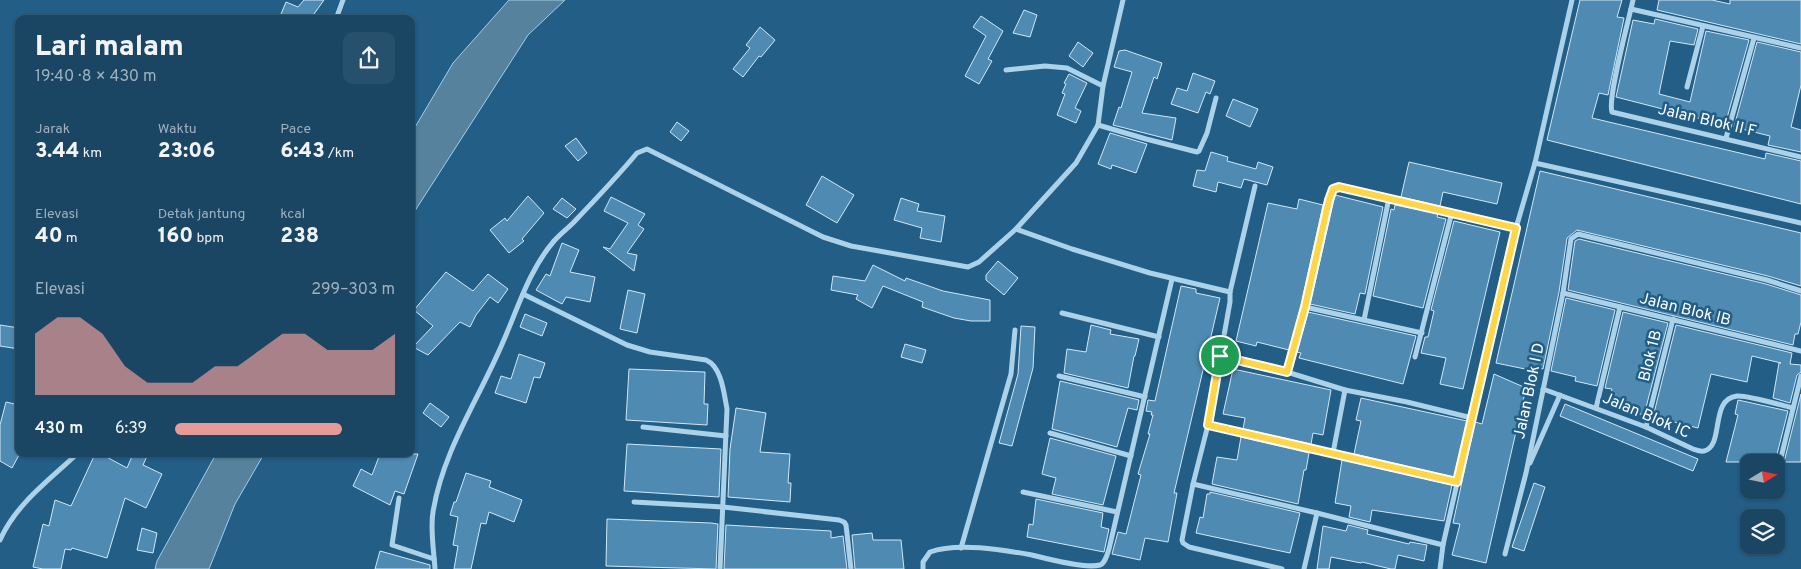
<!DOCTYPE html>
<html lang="id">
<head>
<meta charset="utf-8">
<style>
  body { margin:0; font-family:Overpass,sans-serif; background:#27506d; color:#f1f3f6; height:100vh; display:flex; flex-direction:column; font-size:19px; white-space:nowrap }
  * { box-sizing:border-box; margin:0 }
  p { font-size:16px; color:#9fb1bf }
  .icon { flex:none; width:28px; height:28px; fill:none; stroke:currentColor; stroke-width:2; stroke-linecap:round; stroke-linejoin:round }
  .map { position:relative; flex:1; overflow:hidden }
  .panel { position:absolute; left:15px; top:15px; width:400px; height:442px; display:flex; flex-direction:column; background:#1a4664; border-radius:10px; box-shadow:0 1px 4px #0004,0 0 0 1px #385e78 }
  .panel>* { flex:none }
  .needle { width:32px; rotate:80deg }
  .tools { position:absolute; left:1740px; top:454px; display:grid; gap:10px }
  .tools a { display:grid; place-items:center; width:45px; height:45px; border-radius:10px; background:#1a4664; box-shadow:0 1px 4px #0004,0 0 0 1px #385e78; font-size:25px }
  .pin { position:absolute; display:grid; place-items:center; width:42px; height:42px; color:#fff; margin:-21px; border:2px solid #fff; border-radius:50%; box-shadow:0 1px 5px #0007 }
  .round { display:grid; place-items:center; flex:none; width:52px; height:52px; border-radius:10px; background:#27506d }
  .headline { display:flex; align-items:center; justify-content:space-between; height:85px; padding:0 20px }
  h1 { font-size:28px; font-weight:800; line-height:38px }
  .figures { display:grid; grid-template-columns:repeat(3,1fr); gap:8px; height:85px; padding:5px 20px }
  .figures div { display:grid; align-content:center }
  .figures b { font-size:21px; font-weight:800 }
  .figures small { font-size:14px; font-weight:400 }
  .figures p { font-size:14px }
  .chart { height:140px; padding:10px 20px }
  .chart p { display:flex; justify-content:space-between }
  .chart svg { width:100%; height:90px; margin-top:5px; fill:#e69b98; opacity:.7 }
  ul { padding:0 20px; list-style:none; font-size:16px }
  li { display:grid; grid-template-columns:80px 60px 1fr; align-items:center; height:38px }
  li i { height:12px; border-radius:6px; background:#e69b98 }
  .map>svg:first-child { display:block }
</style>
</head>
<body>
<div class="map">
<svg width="1801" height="569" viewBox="0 0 1801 569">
  <rect width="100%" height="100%" fill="#225e86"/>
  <g fill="#57829d" stroke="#9fcfeb">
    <path d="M509,0H565L528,35L411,217V134L453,63Z"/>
    <path d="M216,454H264L235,504L209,569H155L157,561Z"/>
  </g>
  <g fill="#4e8ab1" stroke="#d0e8f7">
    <path d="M304,0H324L314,14L325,19H279L286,2L298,7Z"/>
    <path d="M1580,0H1622L1617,17L1624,18L1608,95L1599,93L1592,118L1765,159L1766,153L1801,161V204L1547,140Z"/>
    <path d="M1659,0H1712L1730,4V0H1801V44L1657,10Z"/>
    <path d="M1024,10L1037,15L1030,37L1013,33Z"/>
    <path d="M981,16L1003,31L988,59L992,61L979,84L965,76L986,36L973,27Z"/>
    <path d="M1655,19L1698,29L1694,45L1670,41L1659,94L1690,102L1706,31L1749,40L1725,125L1616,97L1633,20L1654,24Z"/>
    <path d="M760,27L775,40L761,57L759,56L743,77L733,69L750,48L746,45Z"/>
    <path d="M1078,42L1093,53L1083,67L1069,56Z"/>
    <path d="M1757,42L1801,52V85L1791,127L1801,130V152L1768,145L1770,136L1734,127Z"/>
    <path d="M1125,50L1162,63L1157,79L1154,77L1142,113L1176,118L1172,140L1113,125L1119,107L1121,108L1132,72L1114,67L1119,51Z"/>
    <path d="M1193,73L1215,81L1210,94L1206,92L1198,113L1171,104L1177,88L1187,91Z"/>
    <path d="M1069,74L1087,83L1075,108L1081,111L1076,123L1057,115L1065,94L1062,93L1066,84L1064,83Z"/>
    <path d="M1233,99L1258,109L1250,127L1226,116Z"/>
    <path d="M677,122L689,131L681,141L670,132Z"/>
    <path d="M1110,133L1147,144L1136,173L1112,165L1111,169L1098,164Z"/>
    <path d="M576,138L587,153L578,161L565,146Z"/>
    <path d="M1211,152L1228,157L1227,161L1256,169L1258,162L1273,167L1267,185L1244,179L1241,188L1218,182L1216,192L1193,186L1197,170L1205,171Z"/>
    <path d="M1409,162L1502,183L1497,204L1443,192L1440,206L1401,197Z"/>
    <path d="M1540,171L1801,233V286L1768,276L1577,230L1567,238L1559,292L1543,369L1530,366V370L1496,363Z"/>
    <path d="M822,176L854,195L837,223L806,205Z"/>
    <path d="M1335,195L1383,207L1365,294L1360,293L1355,314L1310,304Z"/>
    <path d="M528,196L544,213L522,239L524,241L509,253L490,230L505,218L507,221Z"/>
    <path d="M611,197L645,214L638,225L644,229L627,253L637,255L634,271L603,247L610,249L628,223L604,211Z"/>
    <path d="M562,198L576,209L567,218L553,209Z"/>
    <path d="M901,198L919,204L917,211L945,216L941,242L920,238L922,228L894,220Z"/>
    <path d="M1299,199L1323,205L1301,306L1289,350L1257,342L1256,346L1236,341L1268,203L1297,209Z"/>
    <path d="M1395,205L1438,214L1437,217L1446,219L1423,308L1373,296L1391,209L1394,210Z"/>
    <path d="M1454,221L1500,232L1463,389L1440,384L1446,358L1421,353L1425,337H1428L1434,311L1431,310Z"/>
    <path d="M1579,239L1766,284L1801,295V322L1798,334H1795L1793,345L1568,290L1575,241Z"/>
    <path d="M562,243L579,250L570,272L595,277L590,302L566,297L562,304L536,290L546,274L550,276Z"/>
    <path d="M998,261L1018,278L1004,295L986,280V275Z"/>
    <path d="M873,265L905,281L906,278L943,291L990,300V321H971L954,318L922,307L923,302L883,286L872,308L856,299L858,295L831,290L833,276L865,281Z"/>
    <path d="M446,272L473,291L488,274L508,289L498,303L490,297L476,315L470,327L460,322L428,355L413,347L433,326L414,310Z"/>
    <path d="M1181,286L1196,289V293L1220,298L1174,493H1177L1168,542L1145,538L1140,560L1112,554L1118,532L1126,534L1141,475L1138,474L1150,434H1148L1153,415H1151L1152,412L1146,411L1148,400L1155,401Z"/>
    <path d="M628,290L645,294L637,333L620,329Z"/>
    <path d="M1566,298L1615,310L1597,386L1575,381L1576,377L1551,371Z"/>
    <path d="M1308,312L1416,336L1403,384L1299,358L1301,353L1297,352Z"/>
    <path d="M1623,312L1668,323L1644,415L1624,410L1626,401L1610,397L1612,389L1605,388Z"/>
    <path d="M525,314L547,323L542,336L520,327Z"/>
    <path d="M0,325L19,328V349L0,346Z"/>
    <path d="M1091,325L1111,330L1110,334L1139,339L1135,356H1134L1128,388L1064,373L1067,349L1086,352Z"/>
    <path d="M1676,325L1792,353L1790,364L1801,365V372L1797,375L1790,403L1773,398L1779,363H1781L1752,356L1747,382L1711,374L1698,428L1653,417Z"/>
    <path d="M1021,326L1035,327L1033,368L1012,446L999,443L1018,374Z"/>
    <path d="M905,344L926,350L922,363L901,357Z"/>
    <path d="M519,354L545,363L540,378L534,377L526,403L495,393L501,376L511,379Z"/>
    <path d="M629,369L705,372L704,404H708L707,425L626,420Z"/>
    <path d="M1233,369L1331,390L1323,435L1313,433L1311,444L1243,429L1245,418L1223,414Z"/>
    <path d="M1494,374L1526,388L1486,563L1452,555L1460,524L1453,523L1475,422L1482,424Z"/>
    <path d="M1060,381L1139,400L1137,410L1128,408L1117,447L1052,429Z"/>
    <path d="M1801,394V462H1784Z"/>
    <path d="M1361,398L1467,421L1454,477L1354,454L1361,421L1356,420Z"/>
    <path d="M1738,400L1788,411L1775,462H1726L1738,415L1735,414Z"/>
    <path d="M6,402L19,405V455L12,468L0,461V425Z"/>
    <path d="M430,403L449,417L441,427L423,413Z"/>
    <path d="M1565,404L1698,459L1693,471L1560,416Z"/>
    <path d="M736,408L766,413L760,452L790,454L788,483H791L790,502L728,497L730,449Z"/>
    <path d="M1241,437L1309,453L1306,470H1304L1298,504L1212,484L1217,457L1237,460Z"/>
    <path d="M1050,438L1116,456L1103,505L1052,494L1056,478L1042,474Z"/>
    <path d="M627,444L721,449L719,497L624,491Z"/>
    <path d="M95,454H101L127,468L133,454H148L143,465L162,474L146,508L125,498L107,558L72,548L71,550L65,549L61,569H43L33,567L43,524L49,526L55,500L71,506Z"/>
    <path d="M380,454H418L404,494L395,491L390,505L353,486L361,469L372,475Z"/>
    <path d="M1342,460L1452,485L1444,521L1372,510L1370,522L1349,517L1351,506L1335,503Z"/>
    <path d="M466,473L491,481L489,487L522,500L514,522L489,512L486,524L481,523L471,569H454L458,546L453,545L458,517L450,515L454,502H456Z"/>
    <path d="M1534,483L1545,487L1524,551L1512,547Z"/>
    <path d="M1210,492L1300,513L1290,553L1196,533L1200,517L1203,518L1207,494H1210Z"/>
    <path d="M1036,499L1103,513L1101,527L1109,529L1104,552L1027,537L1029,524L1033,525Z"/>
    <path d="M607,519L711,523L718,524L716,569L606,566Z"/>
    <path d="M726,525L831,531V538L843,536L847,569H724Z"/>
    <path d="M1348,525L1368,530L1367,534L1409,544L1410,542L1427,545L1424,561L1398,555L1395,569H1391L1362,562L1361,563L1331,557L1329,569H1317L1323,526L1346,531Z"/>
    <path d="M142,528L157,533L153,553L137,550Z"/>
    <path d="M872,533L873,540H901L904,569H855L852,535Z"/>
    <path d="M380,551L430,565V569H375Z"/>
  </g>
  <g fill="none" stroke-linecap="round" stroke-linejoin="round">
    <g stroke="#acd2e9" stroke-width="5">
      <path d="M1633,0C1629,19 1607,99 1612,112L1801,157"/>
      <path d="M1631,9L1801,48"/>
      <path d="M336,19L343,0"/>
      <path d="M1006,70L1045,66L1067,68L1103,86L1123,0"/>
      <path d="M1687,87L1703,26"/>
      <path d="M1098,125L1146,139L1197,152L1199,151L1207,133L1216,98"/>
      <path d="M1726,138L1754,38"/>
      <path d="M1535,163L1801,223"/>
      <path d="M1016,229L1076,163L1098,125L1103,86"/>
      <path d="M1230,292L1255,186"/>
      <path d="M1563,293L1801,351"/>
      <path d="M523,294L627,345L650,352L706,360C722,367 724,394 727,409L720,569"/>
      <path d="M1305,307L1422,333"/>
      <path d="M1062,313L1159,337"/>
      <path d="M1364,320L1389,198"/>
      <path d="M1220,357L1287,372L1345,390L1407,402L1472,418"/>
      <path d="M1415,357L1452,212"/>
      <path d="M1287,372L1305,307L1329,200L1333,189L1339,187L1516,228"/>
      <path d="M1059,376L1145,397"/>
      <path d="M1543,389L1646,427L1693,449C1696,450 1701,452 1704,451C1725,446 1709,399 1737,396C1747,395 1781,405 1793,408"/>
      <path d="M1596,408L1620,307"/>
      <path d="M1208,425L1457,482"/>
      <path d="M643,427L726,436"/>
      <path d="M1646,427L1673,319"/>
      <path d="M1050,433L1131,456"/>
      <path d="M1333,453L1345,390"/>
      <path d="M1530,463L1560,395"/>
      <path d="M1778,470L1801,376"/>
      <path d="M1193,484L1317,513L1443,545"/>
      <path d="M1023,492L1117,512"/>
      <path d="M399,498L392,545L434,559"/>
      <path d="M634,502L723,507L839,520L844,522L846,525L851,569"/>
      <path d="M0,540C16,504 49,480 77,454"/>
      <path d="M961,548L1011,374L1015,330"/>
      <path d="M1505,554L1526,473L1563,293L1571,239L1578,234L1586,236L1767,280L1801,291"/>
      <path d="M435,569C434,552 430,529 433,512C443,450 479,399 503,342C518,308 529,270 554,241C560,234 567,229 573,223C595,200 617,177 637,153L647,149L823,237L851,246L968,267L979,262L1016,229L1072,249L1150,273L1230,292V302L1208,425L1193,484L1182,540L1183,543L1189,547L1282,569"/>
      <path d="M923,569V562L930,552C958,542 1003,550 1032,555C1048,559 1085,569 1100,565C1105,563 1107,555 1109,549L1172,279"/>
      <path d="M1304,569L1317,513"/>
      <path d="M1440,569L1443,545L1468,435L1516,228L1535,163L1572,0"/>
    </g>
  </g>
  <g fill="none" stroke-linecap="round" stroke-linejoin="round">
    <g stroke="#fff" stroke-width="10">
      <path id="route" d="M1339,187L1516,228L1457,482L1208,425L1220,356L1287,372L1305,307L1329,200L1333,189Z"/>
    </g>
    <use href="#route" stroke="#ffd54a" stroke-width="6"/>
  </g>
  <g text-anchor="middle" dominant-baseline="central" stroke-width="5" stroke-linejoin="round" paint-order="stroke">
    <g font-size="16" fill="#fff" stroke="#225e86">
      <text transform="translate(1707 121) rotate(13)">Jalan Blok II F</text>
      <text transform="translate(1685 310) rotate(14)">Jalan Blok IB</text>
      <text transform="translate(1651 356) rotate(-76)">Blok 1B</text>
      <text transform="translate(1530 391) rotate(-78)">Jalan Blok I D</text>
      <text transform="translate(1646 416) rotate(23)">Jalan Blok IC</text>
    </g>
  </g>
</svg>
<div class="tools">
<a><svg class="needle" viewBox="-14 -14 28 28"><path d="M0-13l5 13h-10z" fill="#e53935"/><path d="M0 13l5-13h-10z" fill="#9fb1bf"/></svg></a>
<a><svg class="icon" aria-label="layers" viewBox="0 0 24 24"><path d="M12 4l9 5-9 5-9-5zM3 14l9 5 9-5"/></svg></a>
</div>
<div class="pin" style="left:1220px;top:356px;background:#1e9e55"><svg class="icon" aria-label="arrive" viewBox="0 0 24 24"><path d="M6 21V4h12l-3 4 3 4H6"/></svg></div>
<section class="panel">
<div class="headline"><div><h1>Lari malam</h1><p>19:40 · 8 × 430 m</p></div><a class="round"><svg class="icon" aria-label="share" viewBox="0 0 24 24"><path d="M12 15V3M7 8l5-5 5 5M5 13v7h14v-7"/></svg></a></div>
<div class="figures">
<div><p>Jarak</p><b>3.44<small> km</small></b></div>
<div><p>Waktu</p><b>23:06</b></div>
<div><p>Pace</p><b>6:43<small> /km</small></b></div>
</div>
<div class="figures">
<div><p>Elevasi</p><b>40<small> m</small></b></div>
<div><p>Detak jantung</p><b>160<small> bpm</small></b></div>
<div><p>kcal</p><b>238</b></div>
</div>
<div class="chart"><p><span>Elevasi</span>299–303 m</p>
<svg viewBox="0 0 160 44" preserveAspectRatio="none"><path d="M0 44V14L10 6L20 6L30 14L40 30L50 38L60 38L70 38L80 30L90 30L100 22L110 14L120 14L130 22L140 22L150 22L160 14V44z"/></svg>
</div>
<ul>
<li><b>430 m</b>6:39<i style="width:76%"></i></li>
</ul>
</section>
</div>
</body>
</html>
